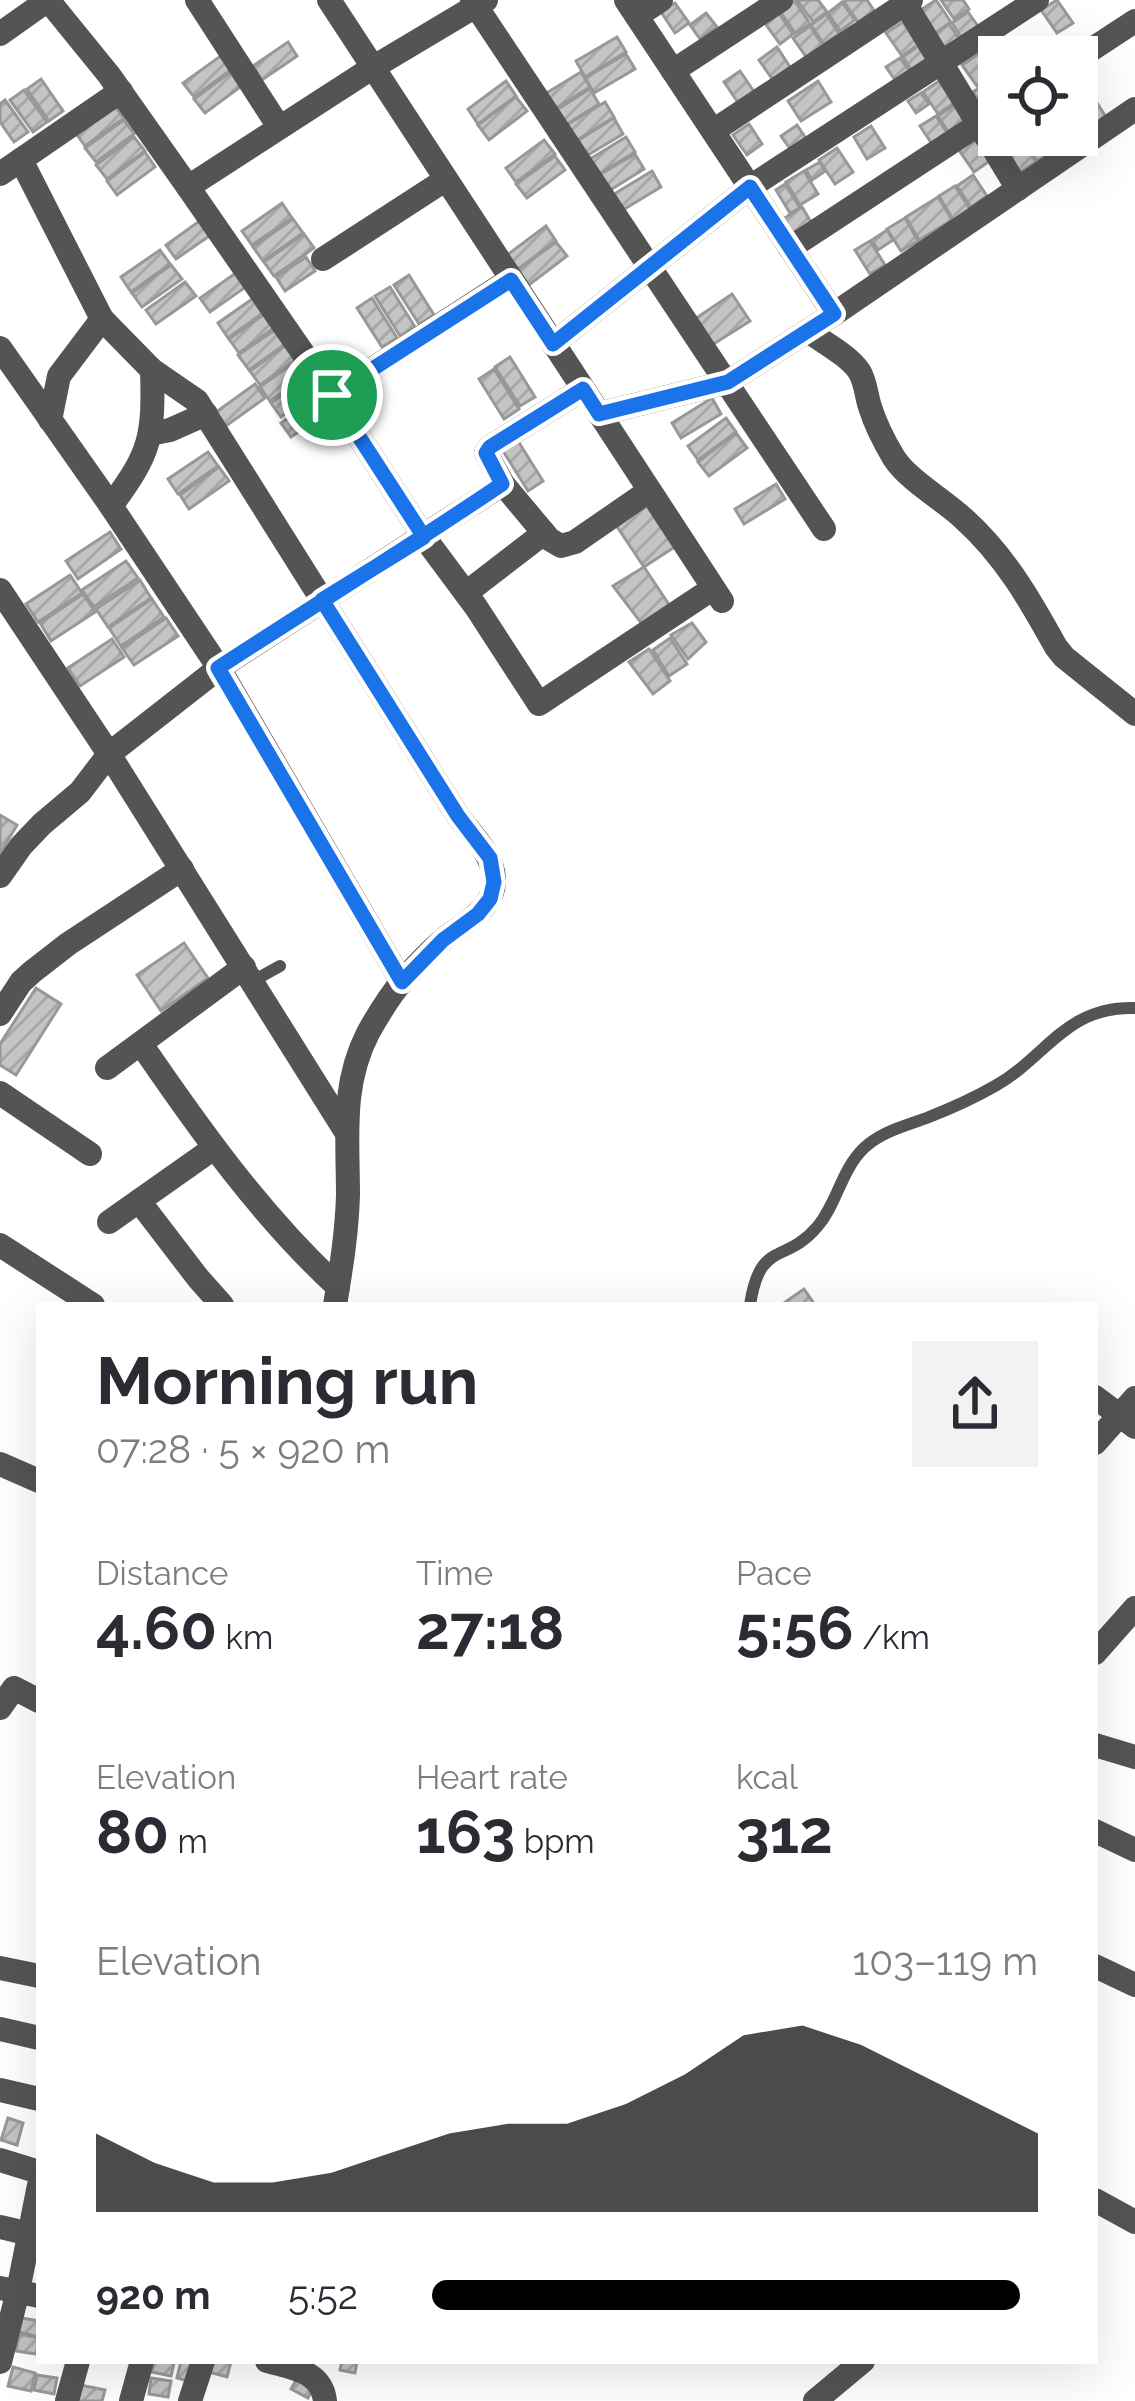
<!DOCTYPE html>
<html lang="en">
<head>
<meta charset="utf-8">
<style>
  body { margin:0; font-family:Raleway,sans-serif; background:#f2f2f3; color:#2b2b33; height:100vh; display:flex; flex-direction:column; font-size:45px; white-space:nowrap }
  * { box-sizing:border-box; margin:0 }
  p { font-size:39px; color:#7c7c81 }
  .icon { flex:none; width:66px; height:66px; fill:none; stroke:currentColor; stroke-width:2; stroke-linecap:round; stroke-linejoin:round }
  .map { position:relative; flex:1; overflow:hidden }
  .sheet { position:absolute; left:36px; top:1302px; width:1062px; height:1062px; display:flex; flex-direction:column; background:#fff; border-radius:0px; box-shadow:0 12px 48px #0002 }
  .sheet>* { flex:none }
  .tools { position:absolute; left:978px; top:36px; display:grid; gap:24px }
  .tools a { display:grid; place-items:center; width:120px; height:120px; border-radius:0px; background:#fff; box-shadow:0 12px 48px #0002; font-size:60px }
  .pin { position:absolute; display:grid; place-items:center; width:102px; height:102px; color:#fff; margin:-51px; border:6px solid #fff; border-radius:50%; box-shadow:0 3px 12px #0007 }
  .round { display:grid; place-items:center; flex:none; width:126px; height:126px; border-radius:0px; background:#f2f2f3 }
  .head { display:flex; align-items:center; justify-content:space-between; height:204px; padding:0 60px }
  h1 { font-size:66px; font-weight:700; line-height:90px }
  .metrics { display:grid; grid-template-columns:repeat(3,1fr); gap:18px; height:204px; padding:12px 60px }
  .metrics div { display:grid; align-content:center }
  .metrics b { font-size:60px; font-weight:700 }
  .metrics small { font-size:33px; font-weight:400 }
  .metrics p { font-size:33px }
  .chart { height:336px; padding:24px 60px }
  .chart p { display:flex; justify-content:space-between }
  .chart svg { width:100%; height:216px; margin-top:12px; fill:#000; opacity:.7 }
  ul { padding:0 60px; list-style:none; font-size:39px }
  li { display:grid; grid-template-columns:192px 144px 1fr; align-items:center; height:90px }
  li i { height:30px; border-radius:15px; background:#000 }
  .map>svg:first-child { display:block }
</style>
</head>
<body>
<div class="map">
<svg width="1135" height="2401" viewBox="0 0 1135 2401">
  <defs>
    <pattern id="building-hatch" width="6" height="6" patternUnits="userSpaceOnUse" patternTransform="scale(3)"><rect width="6" height="6" fill="#c4c4c4"/><path d="M-1 1l2-2M0 6l6-6M5 7l2-2" fill="none" stroke="#a7a7a7"/></pattern>
  </defs>
  <rect width="100%" height="100%" fill="#fff"/>
  <g fill="url(#building-hatch)" stroke="#989898" stroke-width="3">
    <path d="M797,0H818L827,12L813,22Z"/>
    <path d="M846,0H867L875,12L859,23L844,2Z"/>
    <path d="M936,0L951,22L931,36L916,13Z"/>
    <path d="M941,0H963L969,9L954,19Z"/>
    <path d="M1057,0L1073,23L1057,33L1041,10Z"/>
    <path d="M795,1L810,24L795,33L780,11Z"/>
    <path d="M842,2L855,20L840,31L828,13Z"/>
    <path d="M675,3L689,23L675,33L661,12Z"/>
    <path d="M778,12L793,34L780,44L764,22Z"/>
    <path d="M968,12L982,32L965,43L952,23Z"/>
    <path d="M706,13L717,27L700,39L690,25Z"/>
    <path d="M826,14L839,34L824,44L811,25Z"/>
    <path d="M903,22L918,45L902,56L886,33Z"/>
    <path d="M949,24L964,46L948,57L933,35Z"/>
    <path d="M810,26L823,46L807,58L793,38Z"/>
    <path d="M617,37L626,52L585,77L576,61Z"/>
    <path d="M288,42L297,56L262,80L253,66Z"/>
    <path d="M918,46L929,63L914,74L903,57Z"/>
    <path d="M777,47L790,67L773,80L759,60Z"/>
    <path d="M989,47L999,63V71L977,86L962,65Z"/>
    <path d="M626,54L635,69L594,93L585,78Z"/>
    <path d="M222,55L232,69L194,97L183,83Z"/>
    <path d="M900,58L911,73L897,83L886,67Z"/>
    <path d="M232,71L243,85L205,113L194,99Z"/>
    <path d="M740,71L755,93L739,104L724,82Z"/>
    <path d="M581,72L590,87L550,112L540,97Z"/>
    <path d="M1077,72L1091,93L1077,103Z"/>
    <path d="M41,79L63,111L49,121L27,89Z"/>
    <path d="M506,81L516,96L478,124L468,109Z"/>
    <path d="M818,81L831,102L801,121L788,101Z"/>
    <path d="M939,81L954,103L938,114L923,92Z"/>
    <path d="M987,83L997,99L984,108L973,92Z"/>
    <path d="M590,89L599,104L559,129L550,114Z"/>
    <path d="M24,90L47,122L33,132L10,100Z"/>
    <path d="M921,93L929,104L916,113L908,101Z"/>
    <path d="M1092,95L1106,117L1087,130L1077,114V105Z"/>
    <path d="M516,97L527,111L489,140L478,125Z"/>
    <path d="M5,100L28,132L14,142L0,122V104Z"/>
    <path d="M605,102L614,117L574,142L565,126Z"/>
    <path d="M113,104L124,118L85,146L75,132Z"/>
    <path d="M954,105L967,125L951,136L938,116Z"/>
    <path d="M936,116L950,137L934,147L920,126Z"/>
    <path d="M614,118L623,134L583,158L574,143Z"/>
    <path d="M124,120L134,134L96,162L85,148Z"/>
    <path d="M999,122V135H1021L1023,139L1004,151L989,128Z"/>
    <path d="M749,124L762,144L747,155L733,135Z"/>
    <path d="M797,125L811,146L796,157L781,136Z"/>
    <path d="M871,126L885,148L867,159L854,137Z"/>
    <path d="M1031,135H1043L1053,150L1037,161L1024,140Z"/>
    <path d="M134,137L145,151L107,179L96,165Z"/>
    <path d="M626,137L635,152L594,177L585,162Z"/>
    <path d="M975,138L991,160L974,172L959,150Z"/>
    <path d="M544,140L555,154L516,182L506,168Z"/>
    <path d="M1022,141L1036,162L1017,174L1004,153Z"/>
    <path d="M837,148L853,172L835,184L819,160Z"/>
    <path d="M145,152L155,167L117,195L107,181Z"/>
    <path d="M635,154L644,169L604,194L594,178Z"/>
    <path d="M555,156L565,170L527,198L516,184Z"/>
    <path d="M820,162L825,171L812,180L806,170Z"/>
    <path d="M652,171L661,187L621,211L611,196Z"/>
    <path d="M804,171L818,194L800,205L786,182Z"/>
    <path d="M973,175L987,196L971,207L957,186Z"/>
    <path d="M785,184L800,208L790,213L776,190Z"/>
    <path d="M955,186L971,211L954,221L939,196Z"/>
    <path d="M938,197L952,220L919,240L906,217Z"/>
    <path d="M282,203L292,218L252,245L242,231Z"/>
    <path d="M802,207L814,227L795,239L783,219Z"/>
    <path d="M205,217L215,232L176,259L166,245Z"/>
    <path d="M905,218L918,241L901,251L887,229Z"/>
    <path d="M293,219L303,233L263,261L253,247Z"/>
    <path d="M546,226L556,241L518,269L507,255Z"/>
    <path d="M887,230L893,240L878,250L872,240Z"/>
    <path d="M304,234L314,248L274,276L264,262Z"/>
    <path d="M870,241L885,265L870,274L855,250Z"/>
    <path d="M556,242L567,256L529,285L518,270Z"/>
    <path d="M160,250L170,264L131,292L121,277Z"/>
    <path d="M306,257L315,271L285,291L276,277Z"/>
    <path d="M171,265L182,279L142,307L132,293Z"/>
    <path d="M240,270L250,284L210,312L200,298Z"/>
    <path d="M409,275L434,315L419,324L394,285Z"/>
    <path d="M185,282L196,296L156,324L146,310Z"/>
    <path d="M390,287L415,327L400,336L375,296Z"/>
    <path d="M732,294L750,321L712,345L695,319Z"/>
    <path d="M258,295L267,310L228,338L218,323Z"/>
    <path d="M372,298L397,338L382,347L357,308Z"/>
    <path d="M269,311L278,325L239,353L229,339Z"/>
    <path d="M278,328L288,342L249,370L238,355Z"/>
    <path d="M289,343L299,357L260,385L250,371Z"/>
    <path d="M510,357L535,397L520,406L495,367Z"/>
    <path d="M299,359L309,374L270,401L260,387Z"/>
    <path d="M494,369L519,409L504,419L479,379Z"/>
    <path d="M310,375L320,389L281,417L271,403Z"/>
    <path d="M255,384L265,398L226,426L216,412Z"/>
    <path d="M320,395L330,410L291,437L281,423Z"/>
    <path d="M712,398L721,414L681,438L672,423Z"/>
    <path d="M726,418L736,432L698,460L688,446Z"/>
    <path d="M736,433L747,448L709,476L698,462Z"/>
    <path d="M518,441L543,481L528,491L503,451Z"/>
    <path d="M208,452L218,466L178,494L168,479Z"/>
    <path d="M219,467L229,481L189,509L180,495Z"/>
    <path d="M776,484L785,499L744,524L735,509Z"/>
    <path d="M647,502L676,546L644,567L616,525Z"/>
    <path d="M110,532L121,549L78,579L66,561Z"/>
    <path d="M126,561L138,578L94,607L82,590Z"/>
    <path d="M644,567L672,609L645,628L613,586Z"/>
    <path d="M70,575L82,593L38,622L26,604Z"/>
    <path d="M140,580L151,598L108,627L96,609Z"/>
    <path d="M83,594L95,612L51,641L40,623Z"/>
    <path d="M152,599L164,617L121,646L109,628Z"/>
    <path d="M166,618L178,636L134,665L122,648Z"/>
    <path d="M692,623L706,642L688,659L671,635Z"/>
    <path d="M670,638L687,664L669,676L653,650Z"/>
    <path d="M112,639L124,657L80,686L68,668Z"/>
    <path d="M649,649L670,681L653,694L629,662Z"/>
    <path d="M0,815L17,825L0,854Z"/>
    <path d="M184,943L208,978L161,1011L137,975Z"/>
    <path d="M36,988L61,1004L16,1075L0,1065V1044Z"/>
    <path d="M804,1289L815,1305H781Z"/>
    <path d="M8,2118L23,2123L17,2145L1,2140Z"/>
    <path d="M22,2318L39,2321V2337L19,2332Z"/>
    <path d="M19,2334L39,2338L36,2354L16,2351Z"/>
    <path d="M154,2361L174,2363L171,2376L152,2372Z"/>
    <path d="M181,2361H192L188,2381L177,2378Z"/>
    <path d="M208,2361L231,2362L227,2377L205,2371Z"/>
    <path d="M342,2361H357L355,2373L340,2370Z"/>
    <path d="M13,2367L35,2373L31,2391L8,2386Z"/>
    <path d="M301,2372L317,2382L308,2398L291,2389Z"/>
    <path d="M37,2375L57,2378L54,2394L34,2390Z"/>
    <path d="M151,2378L171,2381L168,2397L149,2394Z"/>
    <path d="M80,2385L105,2390L102,2401H77Z"/>
  </g>
  <g fill="none" stroke-linecap="round" stroke-linejoin="round">
    <g stroke="#545454" stroke-width="12">
      <path d="M253,981L280,966"/>
      <path d="M750,1305C760,1239 785,1265 817,1227C837,1204 841,1170 864,1148C882,1131 906,1126 929,1117C952,1108 974,1098 995,1086C1047,1057 1065,1006 1135,1008"/>
    </g>
    <g stroke="#545454" stroke-width="24">
      <path d="M197,0L279,127"/>
      <path d="M329,0L722,601"/>
      <path d="M472,0L824,529"/>
      <path d="M626,0L834,314"/>
      <path d="M903,0L1018,189"/>
      <path d="M637,16L661,0"/>
      <path d="M0,34L48,0L109,75L188,187L332,395L424,537L476,607L539,704L712,589"/>
      <path d="M1077,59L1135,21"/>
      <path d="M673,71L781,0"/>
      <path d="M713,131L911,0"/>
      <path d="M21,160L102,319L152,370L197,401L458,816C472,835 493,854 494,879C495,910 463,923 443,940C430,951 416,966 404,979C391,994 378,1015 368,1033C341,1085 348,1138 348,1195C347,1232 341,1269 335,1305"/>
      <path d="M0,174L121,91"/>
      <path d="M188,187L372,68L486,0"/>
      <path d="M790,248L999,111"/>
      <path d="M323,259L445,180"/>
      <path d="M808,331C824,343 848,355 859,371C866,382 866,395 870,407C875,423 885,443 894,458C908,480 944,500 964,519C1005,556 1030,600 1056,647L1064,657L1135,714"/>
      <path d="M553,344L750,187L1037,0"/>
      <path d="M0,348L111,506L219,668L402,982"/>
      <path d="M332,395L511,279"/>
      <path d="M599,414L728,382L834,314L1135,109"/>
      <path d="M50,420L59,376L102,319"/>
      <path d="M150,434L170,430L206,414"/>
      <path d="M503,484L549,539L561,546L575,542L649,491"/>
      <path d="M111,506C151,452 154,437 152,370"/>
      <path d="M0,590L109,754L346,1132"/>
      <path d="M466,593L544,533"/>
      <path d="M0,876L21,846L42,824L80,792L109,754L219,668L503,484L486,453L490,447L583,389"/>
      <path d="M0,1014L21,982L32,972L68,944L182,869"/>
      <path d="M141,1044C200,1130 261,1216 338,1287"/>
      <path d="M107,1068L244,967"/>
      <path d="M0,1093L90,1154"/>
      <path d="M139,1201L198,1278L222,1305"/>
      <path d="M109,1222L214,1148"/>
      <path d="M0,1245L93,1305"/>
      <path d="M1095,1397L1135,1427"/>
      <path d="M1095,1443L1135,1398"/>
      <path d="M0,1464L39,1481"/>
      <path d="M1095,1653L1135,1608"/>
      <path d="M0,1708L14,1688L39,1701"/>
      <path d="M1095,1745L1135,1757"/>
      <path d="M1095,1831L1135,1850"/>
      <path d="M1095,1966L1135,1985"/>
      <path d="M0,1968L39,1976"/>
      <path d="M0,2029L39,2038"/>
      <path d="M0,2090L39,2099"/>
      <path d="M0,2160L39,2172"/>
      <path d="M1095,2200L1135,2222"/>
      <path d="M0,2227L30,2234"/>
      <path d="M0,2288L39,2296"/>
      <path d="M267,2361C292,2368 322,2371 325,2401"/>
      <path d="M0,2362L18,2291L39,2185"/>
      <path d="M67,2401L78,2361"/>
      <path d="M131,2401L142,2361"/>
      <path d="M190,2401L203,2361"/>
      <path d="M815,2401L863,2361"/>
    </g>
  </g>
  <g fill="none" stroke-linecap="round" stroke-linejoin="round">
    <g stroke="#fff" stroke-width="24">
      <path id="route" d="M332,395L424,537L322,600L458,816L490,858L494,882L490,899L478,914L443,940L402,982L218,668C313,606 409,547 502,484L486,453L490,447L583,389L599,414L728,382L834,314L750,187L553,344L511,280L332,395"/>
    </g>
    <use href="#route" stroke="#1a73e8" stroke-width="15"/>
  </g>
</svg>
<div class="tools">
<a><svg class="icon" aria-label="locate" viewBox="0 0 24 24"><circle cx="12" cy="12" r="6"/><path d="M12 2v4M12 18v4M2 12h4M18 12h4"/></svg></a>
</div>
<div class="pin" style="left:332px;top:395px;background:#1e9e55"><svg class="icon" aria-label="arrive" viewBox="0 0 24 24"><path d="M6 21V4h12l-3 4 3 4H6"/></svg></div>
<section class="sheet">
<div class="head"><div><h1>Morning run</h1><p>07:28 · 5 × 920 m</p></div><a class="round"><svg class="icon" aria-label="share" viewBox="0 0 24 24"><path d="M12 15V3M7 8l5-5 5 5M5 13v7h14v-7"/></svg></a></div>
<div class="metrics">
<div><p>Distance</p><b>4.60<small> km</small></b></div>
<div><p>Time</p><b>27:18</b></div>
<div><p>Pace</p><b>5:56<small> /km</small></b></div>
</div>
<div class="metrics">
<div><p>Elevation</p><b>80<small> m</small></b></div>
<div><p>Heart rate</p><b>163<small> bpm</small></b></div>
<div><p>kcal</p><b>312</b></div>
</div>
<div class="chart"><p><span>Elevation</span>103–119 m</p>
<svg viewBox="0 0 160 44" preserveAspectRatio="none"><path d="M0 44V28L10 34L20 38L30 38L40 36L50 32L60 28L70 26L80 26L90 22L100 16L110 8L120 6L130 10L140 16L150 22L160 28V44z"/></svg>
</div>
<ul>
<li><b>920 m</b>5:52<i style="width:97%"></i></li>
</ul>
</section>
</div>
</body>
</html>
